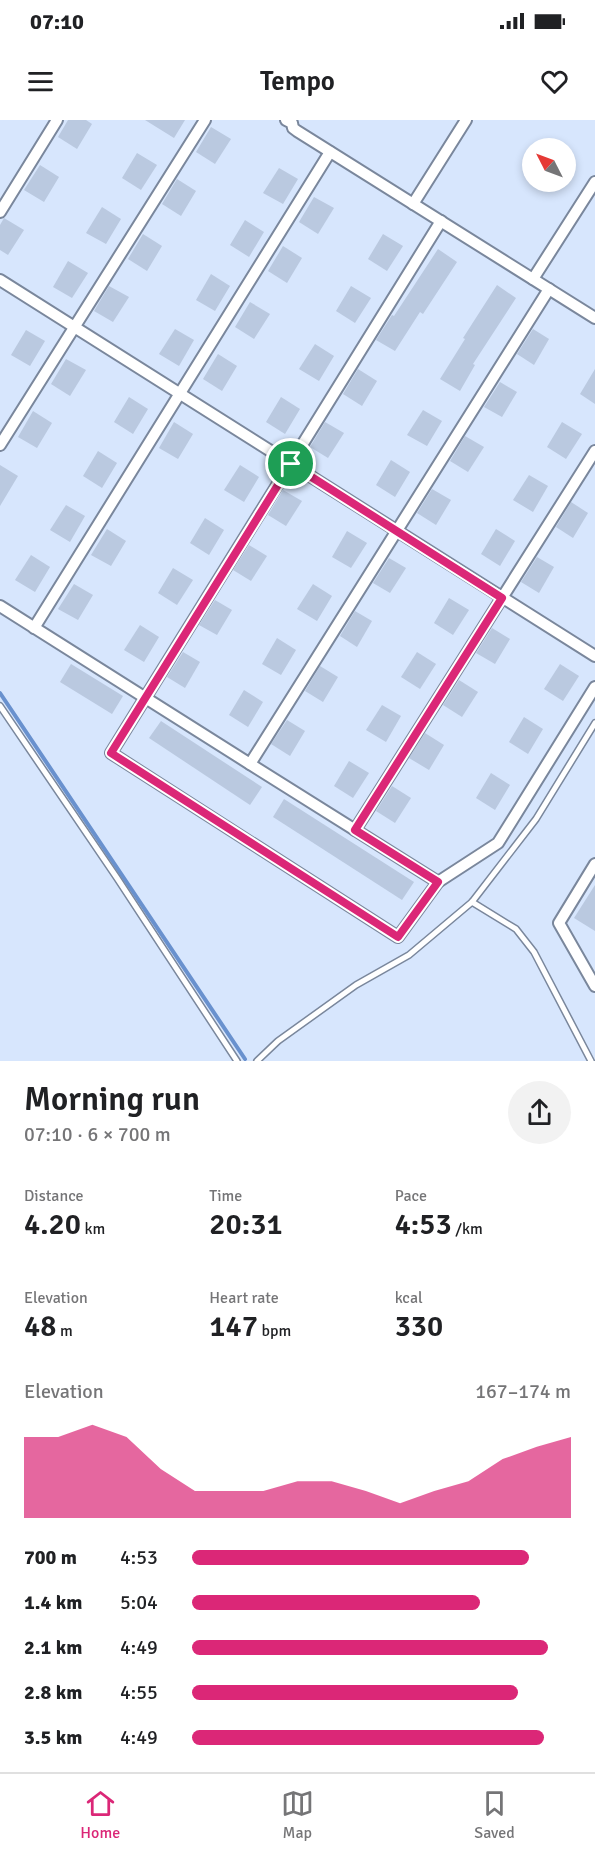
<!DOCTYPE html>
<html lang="en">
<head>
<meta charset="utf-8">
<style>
  body { margin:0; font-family:Signika,sans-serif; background:#f2f2f2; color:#202124; height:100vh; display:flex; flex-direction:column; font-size:22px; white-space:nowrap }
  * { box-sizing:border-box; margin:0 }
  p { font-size:20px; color:#757577 }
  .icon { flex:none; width:33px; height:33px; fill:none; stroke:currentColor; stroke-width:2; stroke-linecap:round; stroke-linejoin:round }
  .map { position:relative; height:941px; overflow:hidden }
  .panel { display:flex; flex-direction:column; background:#fff; flex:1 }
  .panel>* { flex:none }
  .needle { width:39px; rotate:312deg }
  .fabs { position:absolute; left:522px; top:18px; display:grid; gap:12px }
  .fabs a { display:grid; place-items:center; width:54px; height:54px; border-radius:50%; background:#fff; box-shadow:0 3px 9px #0003; font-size:30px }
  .pin { position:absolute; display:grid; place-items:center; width:51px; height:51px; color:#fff; margin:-26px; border:3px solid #fff; border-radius:50%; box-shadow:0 2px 6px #0007 }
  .round { display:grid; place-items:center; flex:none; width:63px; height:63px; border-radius:32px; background:#f2f2f2 }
  .headline { display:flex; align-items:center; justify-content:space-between; height:102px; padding:0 24px }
  h1 { font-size:33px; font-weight:600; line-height:45px }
  .stats { display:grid; grid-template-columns:repeat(3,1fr); gap:9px; height:102px; padding:6px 24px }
  .stats div { display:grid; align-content:center }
  .stats b { font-size:30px; font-weight:600 }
  .stats small { font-size:16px; font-weight:400 }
  .stats p { font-size:16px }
  .chart { height:168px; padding:12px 24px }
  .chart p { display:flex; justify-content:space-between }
  .chart svg { width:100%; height:108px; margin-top:6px; fill:#db2777; opacity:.7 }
  ul { padding:0 24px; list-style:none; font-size:20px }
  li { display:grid; grid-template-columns:96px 72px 1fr; align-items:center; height:45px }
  li i { height:15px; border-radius:8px; background:#db2777 }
  .status { display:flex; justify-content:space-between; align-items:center; height:42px; padding:0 30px; background:#fff; direction:ltr }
  .status svg { height:16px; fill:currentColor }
  header { display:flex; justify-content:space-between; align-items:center; height:78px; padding:0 24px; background:#fff; font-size:27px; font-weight:600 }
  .tab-bar { display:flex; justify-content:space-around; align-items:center; height:84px; border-top:2px solid #e0e0e0; background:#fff; font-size:16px; color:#757577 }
  .tab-bar a { display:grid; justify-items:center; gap:3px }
  .tab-bar .active { color:#db2777 }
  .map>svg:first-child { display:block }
</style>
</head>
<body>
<div class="status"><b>07:10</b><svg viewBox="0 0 49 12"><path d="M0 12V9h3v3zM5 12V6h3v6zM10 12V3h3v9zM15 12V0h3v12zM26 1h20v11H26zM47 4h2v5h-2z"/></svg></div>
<header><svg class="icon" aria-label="menu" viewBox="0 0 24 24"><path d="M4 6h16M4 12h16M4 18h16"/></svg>Tempo<svg class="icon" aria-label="heart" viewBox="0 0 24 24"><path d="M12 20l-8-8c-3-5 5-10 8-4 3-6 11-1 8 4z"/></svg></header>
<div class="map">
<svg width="595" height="941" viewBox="0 0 595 941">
  <rect width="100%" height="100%" fill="#d7e6fd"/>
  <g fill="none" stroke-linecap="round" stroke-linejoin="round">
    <path stroke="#6991ce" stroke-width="4" d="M0,573L245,939"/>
  </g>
  <g fill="#bac9e0">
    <path d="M68,0H86L92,4L77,29L58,17Z"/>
    <path d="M145,0H185L174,18Z"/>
    <path d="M211,7L231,19L215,44L196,32Z"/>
    <path d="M137,33L157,45L141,70L122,58Z"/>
    <path d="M40,45L59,57L44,82L24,70Z"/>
    <path d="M279,48L298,59L283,84L263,73Z"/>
    <path d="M177,59L196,71L181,96L162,84Z"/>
    <path d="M314,77L334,88L318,114L299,102Z"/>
    <path d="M102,87L121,99L106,124L86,113Z"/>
    <path d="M4,98L24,110L8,135L0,130V105Z"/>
    <path d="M245,100L264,112L249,137L230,125Z"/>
    <path d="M143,114L162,126L147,151L128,139Z"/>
    <path d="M383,114L403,126L387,151L368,139Z"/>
    <path d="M283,126L302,138L287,163L268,151Z"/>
    <path d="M438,129L457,142L423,194L420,192L395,231L376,220L392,195L394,196Z"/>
    <path d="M68,141L88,153L72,178L53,167Z"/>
    <path d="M211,154L230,166L215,191L196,180Z"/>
    <path d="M497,165L516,178L473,244L475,245L460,271L440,259L465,219L463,218Z"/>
    <path d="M109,166L129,177L113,202L94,191Z"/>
    <path d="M351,166L371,178L355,203L336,191Z"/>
    <path d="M250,182L270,194L254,219L235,207Z"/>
    <path d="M175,209L194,220L179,246L159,234Z"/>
    <path d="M533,209L549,219L534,245L517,234Z"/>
    <path d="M26,210L45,221L30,246L11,235Z"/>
    <path d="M315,224L334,236L319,261L299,249Z"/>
    <path d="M218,234L237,246L222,271L203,259Z"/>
    <path d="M66,239L86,250L70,276L51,264Z"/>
    <path d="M358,249L377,261L362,286L343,274Z"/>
    <path d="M595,249V284L580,274Z"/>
    <path d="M500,262L517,272L502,297L484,287Z"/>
    <path d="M129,277L148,289L133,314L114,302Z"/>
    <path d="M281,277L300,289L285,314L266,302Z"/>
    <path d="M423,290L442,301L427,326L407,315Z"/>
    <path d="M33,291L52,303L37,328L18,317Z"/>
    <path d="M174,302L193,314L178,339L159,328Z"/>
    <path d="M325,302L344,313L328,338L310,327Z"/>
    <path d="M562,302L582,314L566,339L547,327Z"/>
    <path d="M465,316L484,327L468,352L450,341Z"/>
    <path d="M98,331L117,343L102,368L83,356Z"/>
    <path d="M391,340L410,352L395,377L376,365Z"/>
    <path d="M0,345L18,356L0,386Z"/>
    <path d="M240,345L259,357L244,382L224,370Z"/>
    <path d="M529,355L548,366L533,392L513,380Z"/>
    <path d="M432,369L451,380L436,405L417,393Z"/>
    <path d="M283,370L302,381L286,406L268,395Z"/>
    <path d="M571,382L588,393L573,418L556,407Z"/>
    <path d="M66,385L85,396L70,422L50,410Z"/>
    <path d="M205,398L224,410L209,435L190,423Z"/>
    <path d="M107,409L126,421L111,446L91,435Z"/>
    <path d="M496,409L515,421L500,446L481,434Z"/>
    <path d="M347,411L367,423L351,448L332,437Z"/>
    <path d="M249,425L267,436L251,461L233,450Z"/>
    <path d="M31,435L50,447L35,472L15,460Z"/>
    <path d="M537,437L554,447L539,473L521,462Z"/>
    <path d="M389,438L406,448L390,473L373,463Z"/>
    <path d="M173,448L193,460L177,485L158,473Z"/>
    <path d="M74,464L93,475L78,500L58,489Z"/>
    <path d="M313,464L332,476L317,501L297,489Z"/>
    <path d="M449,478L469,490L453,515L434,503Z"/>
    <path d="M215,480L232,490L217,515L199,505Z"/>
    <path d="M355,491L372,501L357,527L340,516Z"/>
    <path d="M140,505L159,517L144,542L124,530Z"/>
    <path d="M492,508L510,519L495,544L476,533Z"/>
    <path d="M277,518L296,530L281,555L262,544Z"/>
    <path d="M183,532L200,542L185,568L167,557Z"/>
    <path d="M417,532L436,544L420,569L401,557Z"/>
    <path d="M71,544L123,576L112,594L60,562Z"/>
    <path d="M560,544L579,556L563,581L544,569Z"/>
    <path d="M320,546L338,557L323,582L305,571Z"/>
    <path d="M459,560L478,572L462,597L443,585Z"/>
    <path d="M244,570L263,582L248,607L229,595Z"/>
    <path d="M382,585L401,596L386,622L366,610Z"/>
    <path d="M524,597L543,609L528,634L509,622Z"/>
    <path d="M287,600L305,611L290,636L271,624Z"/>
    <path d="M161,601L262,667L250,685L149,618Z"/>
    <path d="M425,613L444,625L429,650L409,638Z"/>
    <path d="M349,641L369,653L353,678L334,666Z"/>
    <path d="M491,653L510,665L495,690L476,678Z"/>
    <path d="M392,666L411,678L395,703L376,691Z"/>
    <path d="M284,679L414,762L402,780L273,697Z"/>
    <path d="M595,765V811L574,798Z"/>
  </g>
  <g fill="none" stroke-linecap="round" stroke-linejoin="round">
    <g stroke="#7a879c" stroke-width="8">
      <g id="lane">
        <path d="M0,586L117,758L237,941"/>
        <path d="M472,782L516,809L534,832L591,941"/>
        <path d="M257,941L278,921L356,865L409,835L472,782L536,699L595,603"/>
      </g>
    </g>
    <g stroke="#7a879c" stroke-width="14">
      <g id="street">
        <path d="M286,0L292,3L293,8L297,11L595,198"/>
        <path d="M413,84L466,0"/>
        <path d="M0,92L57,0"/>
        <path d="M533,159L595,62"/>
        <path d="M0,160L595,536"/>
        <path d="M0,325L205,0"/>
        <path d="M0,486L250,644L549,169"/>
        <path d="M34,508L330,32"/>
        <path d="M250,644L438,762L398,817L111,633L441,101"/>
        <path d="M355,710L595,331"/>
        <path d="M595,744L559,803L595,866"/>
        <path d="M438,762L498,723L595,567"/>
      </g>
    </g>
    <use href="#lane" stroke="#fff" stroke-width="5"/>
    <use href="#street" stroke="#fff" stroke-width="10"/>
  </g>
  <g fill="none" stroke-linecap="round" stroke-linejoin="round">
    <g stroke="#fff" stroke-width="12">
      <path id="route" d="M291,344L502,478L355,710L438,762L398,817L111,633Z"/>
    </g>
    <use href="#route" stroke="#db2777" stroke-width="8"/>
  </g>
</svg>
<div class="fabs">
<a><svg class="needle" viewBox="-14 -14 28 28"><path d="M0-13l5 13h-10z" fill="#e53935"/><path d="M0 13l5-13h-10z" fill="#757577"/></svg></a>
</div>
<div class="pin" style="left:291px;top:344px;background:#1e9e55"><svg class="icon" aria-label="arrive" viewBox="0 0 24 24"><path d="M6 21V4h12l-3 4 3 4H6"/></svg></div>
</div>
<section class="panel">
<div class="headline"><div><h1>Morning run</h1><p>07:10 · 6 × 700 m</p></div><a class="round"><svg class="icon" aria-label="share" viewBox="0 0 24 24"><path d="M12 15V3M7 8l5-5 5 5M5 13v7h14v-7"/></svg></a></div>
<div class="stats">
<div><p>Distance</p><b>4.20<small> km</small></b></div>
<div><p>Time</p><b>20:31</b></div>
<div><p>Pace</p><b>4:53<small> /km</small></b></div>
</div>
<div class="stats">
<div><p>Elevation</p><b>48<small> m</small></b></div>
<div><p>Heart rate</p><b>147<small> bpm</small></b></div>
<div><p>kcal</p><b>330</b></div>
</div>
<div class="chart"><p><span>Elevation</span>167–174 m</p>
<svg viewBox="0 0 160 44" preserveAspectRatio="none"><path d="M0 44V11L10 11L20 6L30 11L40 24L50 33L60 33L70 33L80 29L90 29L100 33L110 38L120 33L130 29L140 20L150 15L160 11V44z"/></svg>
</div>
<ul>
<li><b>700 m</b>4:53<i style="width:89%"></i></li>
<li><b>1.4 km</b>5:04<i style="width:76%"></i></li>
<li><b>2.1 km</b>4:49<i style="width:94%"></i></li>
<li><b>2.8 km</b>4:55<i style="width:86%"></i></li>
<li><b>3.5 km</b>4:49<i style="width:93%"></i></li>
</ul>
</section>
<nav class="tab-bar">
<a class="active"><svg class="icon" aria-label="home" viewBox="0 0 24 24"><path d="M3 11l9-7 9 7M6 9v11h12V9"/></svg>Home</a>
<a><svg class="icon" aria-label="map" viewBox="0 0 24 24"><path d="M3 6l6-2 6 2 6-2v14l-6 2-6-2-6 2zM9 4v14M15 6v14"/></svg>Map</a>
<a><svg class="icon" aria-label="saved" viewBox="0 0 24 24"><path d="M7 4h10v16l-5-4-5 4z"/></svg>Saved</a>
</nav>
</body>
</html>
